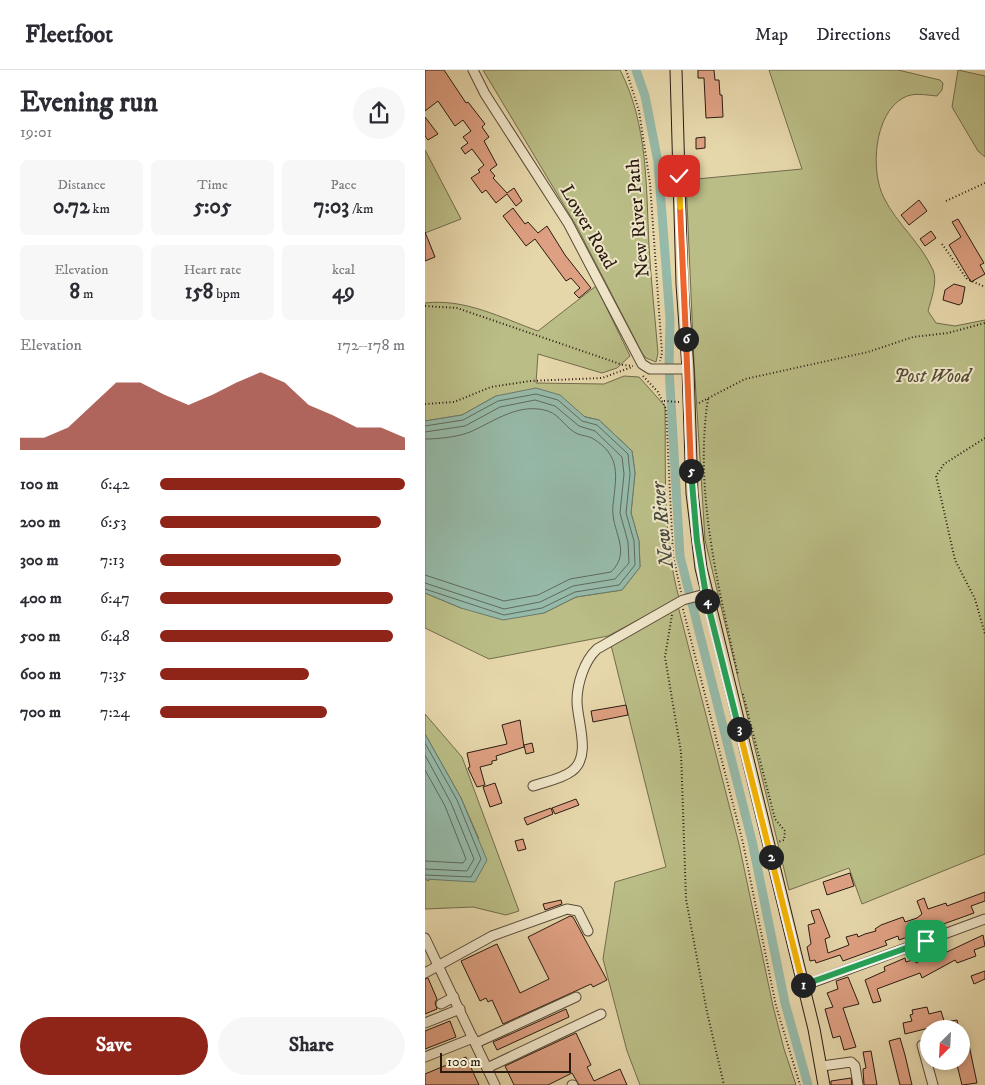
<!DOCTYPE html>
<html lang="en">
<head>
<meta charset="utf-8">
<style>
  body { margin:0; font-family:"IM FELL DW Pica",serif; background:#f7f7f7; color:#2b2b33; height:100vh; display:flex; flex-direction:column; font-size:19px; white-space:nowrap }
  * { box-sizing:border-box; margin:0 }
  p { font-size:16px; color:#7c7c81 }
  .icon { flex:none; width:28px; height:28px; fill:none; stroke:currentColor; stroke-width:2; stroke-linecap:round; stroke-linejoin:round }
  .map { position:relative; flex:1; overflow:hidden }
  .panel { display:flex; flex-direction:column; background:#fff; width:425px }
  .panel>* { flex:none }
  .needle { width:32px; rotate:204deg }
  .fabs { position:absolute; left:495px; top:950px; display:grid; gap:10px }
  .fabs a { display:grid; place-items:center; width:50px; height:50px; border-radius:50%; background:#fff; box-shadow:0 2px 8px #0003; font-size:25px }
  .scale { position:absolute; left:15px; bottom:12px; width:131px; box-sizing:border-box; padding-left:5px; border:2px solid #2a1b11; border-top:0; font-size:14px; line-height:18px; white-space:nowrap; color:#2a1b11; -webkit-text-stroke:4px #efe5c8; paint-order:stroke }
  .pin { position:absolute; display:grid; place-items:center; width:42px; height:42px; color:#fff; margin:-21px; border-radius:10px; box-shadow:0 2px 8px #0006 }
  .km { position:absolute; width:25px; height:25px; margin:-12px; border-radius:50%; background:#222; color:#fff; font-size:14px; line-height:25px; text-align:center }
  .round { display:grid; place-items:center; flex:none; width:52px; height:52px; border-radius:26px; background:#f7f7f7 }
  .head { display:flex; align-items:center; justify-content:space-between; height:85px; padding:0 20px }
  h1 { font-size:28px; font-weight:800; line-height:38px }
  .metrics { display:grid; grid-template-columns:repeat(3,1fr); gap:8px; height:85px; padding:5px 20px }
  .metrics div { display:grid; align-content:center; border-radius:8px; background:#f7f7f7; text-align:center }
  .metrics b { font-size:21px; font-weight:800 }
  .metrics small { font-size:14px; font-weight:400 }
  .metrics p { font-size:14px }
  .chart { height:140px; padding:10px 20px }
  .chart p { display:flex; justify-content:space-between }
  .chart svg { width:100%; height:90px; margin-top:5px; fill:#8f2418; opacity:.7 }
  .button { display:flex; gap:10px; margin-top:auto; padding:10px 20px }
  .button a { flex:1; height:58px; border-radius:30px; background:#8f2418; color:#fff; font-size:20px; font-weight:800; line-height:58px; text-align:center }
  .button a+a { background:#f7f7f7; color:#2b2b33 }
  ul { padding:0 20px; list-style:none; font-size:16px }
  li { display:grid; grid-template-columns:80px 60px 1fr; align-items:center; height:38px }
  li i { height:12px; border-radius:6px; background:#8f2418 }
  header { display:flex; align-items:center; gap:30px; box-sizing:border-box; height:70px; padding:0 25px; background:#fff; border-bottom:1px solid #e1e1e2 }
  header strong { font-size:24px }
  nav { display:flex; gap:28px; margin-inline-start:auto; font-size:18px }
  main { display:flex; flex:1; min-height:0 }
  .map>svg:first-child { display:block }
</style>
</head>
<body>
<header>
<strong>Fleetfoot</strong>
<nav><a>Map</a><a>Directions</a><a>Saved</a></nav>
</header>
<main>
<section class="panel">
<div class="head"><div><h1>Evening run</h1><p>19:01</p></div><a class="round"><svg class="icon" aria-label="share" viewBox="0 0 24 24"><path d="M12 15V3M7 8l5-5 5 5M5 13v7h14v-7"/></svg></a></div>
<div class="metrics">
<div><p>Distance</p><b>0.72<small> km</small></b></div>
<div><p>Time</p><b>5:05</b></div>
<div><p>Pace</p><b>7:03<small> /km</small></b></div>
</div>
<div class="metrics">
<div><p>Elevation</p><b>8<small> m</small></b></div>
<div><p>Heart rate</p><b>158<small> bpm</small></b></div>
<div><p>kcal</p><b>49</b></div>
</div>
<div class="chart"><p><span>Elevation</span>172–178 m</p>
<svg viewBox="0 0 160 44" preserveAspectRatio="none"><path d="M0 44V38L10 38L20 33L30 22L40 11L50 11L60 17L70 22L80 17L90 11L100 6L110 11L120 22L130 27L140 33L150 33L160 38V44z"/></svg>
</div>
<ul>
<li><b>100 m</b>6:42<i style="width:100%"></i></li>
<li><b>200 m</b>6:53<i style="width:90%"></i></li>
<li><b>300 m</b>7:13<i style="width:74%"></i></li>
<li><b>400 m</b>6:47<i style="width:95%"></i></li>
<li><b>500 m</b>6:48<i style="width:95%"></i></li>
<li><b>600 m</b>7:35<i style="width:61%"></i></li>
<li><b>700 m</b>7:24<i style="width:68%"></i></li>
</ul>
<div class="button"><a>Save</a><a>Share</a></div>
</section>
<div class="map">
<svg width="560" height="1015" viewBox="0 0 560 1015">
  <rect width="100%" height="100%" fill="#e6d7ab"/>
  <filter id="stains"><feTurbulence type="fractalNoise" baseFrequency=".004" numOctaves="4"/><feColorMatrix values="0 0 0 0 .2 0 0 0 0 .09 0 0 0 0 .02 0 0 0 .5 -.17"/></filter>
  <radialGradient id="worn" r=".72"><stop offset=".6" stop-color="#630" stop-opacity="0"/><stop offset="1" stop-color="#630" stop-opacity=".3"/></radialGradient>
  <g fill="#babd86" stroke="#726c4c">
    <path d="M58,0H195C223,54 221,116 224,176C226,211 230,247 233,283L231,292L221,288L217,283L152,157Z"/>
    <path d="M344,0H473L515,10L518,13L517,20L512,26C500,25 488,22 478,28C449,44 445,101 459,128C472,154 496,173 508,200C513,211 506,230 503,241L511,253L530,256L560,250V784L437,834L424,798L364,820L280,470L269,292L261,110L377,99Z"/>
    <path d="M533,0L560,6V87L553,81L527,37Z"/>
    <path d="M0,80L36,149L0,163Z"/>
    <path d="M171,216L205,286L192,298L177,303L113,284L111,313L179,314L199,306L214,307L240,336C241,399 237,466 254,528L183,566L64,589L0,558V523L36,538L119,543L151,527L197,520L215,497L214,471L206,443L210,403L207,381L174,350L71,326L37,345L0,351V233C39,228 77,248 113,261Z"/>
    <path d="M253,536L314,774L348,936L359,979L371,1015H215L202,981L178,889L190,812L241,797L186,575Z"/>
    <path d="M0,644L37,687L94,841L81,845L48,837L0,839V809L3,811L54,769L36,728L0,664Z"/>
  </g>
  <g fill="#96baa9" stroke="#6b7a6c">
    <path d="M111,318L135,325L160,347L174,350L207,381L210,403L206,443L214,471L215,497L197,520L151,527L119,543L78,550L36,538L0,523V351L37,345L71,326Z"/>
    <path d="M0,664L36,728L62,790L50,812L0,809Z"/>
  </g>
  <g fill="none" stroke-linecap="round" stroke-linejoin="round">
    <g stroke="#606a5d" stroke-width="1">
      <path d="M0,356L38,350L73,331L111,324L133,330L157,351L172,355L203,384L205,404L201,443L209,471L210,495L194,515L150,522L117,538L79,545L0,519"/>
      <path d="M0,362L40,356L75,337L110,330L130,336L154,356L170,361L197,387L199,404L195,443L203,472L204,493L190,509L148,516L115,532L79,539L0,513"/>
      <path d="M0,369C13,369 33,367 45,362C70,351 94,332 123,341C135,345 141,359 153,364C158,366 163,366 167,368C197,386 191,406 188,435C185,461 208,480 186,502L145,509L113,525L79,531L0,505"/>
      <path d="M0,673L32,730L56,789L46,807L0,805"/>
      <path d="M0,685L26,733L49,789L42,801L0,799"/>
      <path d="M0,700L20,736L41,789L38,793L0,791"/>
    </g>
    <path stroke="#96baa9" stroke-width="9" d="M211,0L220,26L233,92L245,249L244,298L255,486L327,771L360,933L383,1015"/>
  </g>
  <g fill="#dea082" stroke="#2a1b11">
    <path d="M0,0H19L41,33L43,32L60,54L57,57L64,67L59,71L72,95L65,100L70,106L68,108L82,123L89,118L97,131L91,136L82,124L71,133L61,120L57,123L46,108L55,102L53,100L59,95L47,79L40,84L36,78L43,73L38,67L46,61L38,50L30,56L13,31L0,41Z"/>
    <path d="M273,0H289L290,10H294L295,25H297L298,47L281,48L279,8H273Z"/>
    <path d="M0,47L13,64L3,70L0,66Z"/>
    <path d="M280,67V78L271,79V68Z"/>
    <path d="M494,130L502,141L484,155L476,145Z"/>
    <path d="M88,138L100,154L103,152L113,163L122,156L140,185L166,218L154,228L149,223L155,218L146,208L141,211L110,169L101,176L78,146Z"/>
    <path d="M533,149L559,193L555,195L560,204L546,212L524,175L536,167L527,152Z"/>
    <path d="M506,161L511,168L500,176L495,169Z"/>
    <path d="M0,162L10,187L0,191Z"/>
    <path d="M529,214L540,217L537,233L534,235L518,230L520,220Z"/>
    <path d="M201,635L203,645L168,652L166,641Z"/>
    <path d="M95,650L99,677L71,686L72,690L67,691V694L55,697L60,715L52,717L43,698L45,697L42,683L82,674L77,655Z"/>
    <path d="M107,673L109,682L101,684L99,675Z"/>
    <path d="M70,713L77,733L65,737L58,717Z"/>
    <path d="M151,729L154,735L130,744L127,738Z"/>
    <path d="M126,738L128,744L102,755L99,748Z"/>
    <path d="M98,769L101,779L93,781L90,771Z"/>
    <path d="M425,803L429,816L402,825L398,812Z"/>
    <path d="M560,822V831L546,836L549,843L474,870L473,866L460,871L462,875L418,891L415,885L391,893L390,890L385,891L382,877L386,874L383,855L390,853L386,841L394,839L405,867L400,869L403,883L424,875L421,867L432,864L433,867L440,864L451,861L450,859L456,855L478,847L480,852L492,848L497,844L492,831L499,828L503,839L521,833L522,836Z"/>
    <path d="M136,830L137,834L120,840L118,834Z"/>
    <path d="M145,846L148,847L182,910L168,917L166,914L78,954L67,930L63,932L61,928L55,931L36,891L72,874L95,923L124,909L103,867Z"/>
    <path d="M558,865L560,876L549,880L551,886L532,893L530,890L497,908L495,903L452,919L456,931L448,933L440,910L460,901L459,897L480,888L481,892L490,889L491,893L506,886L507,889Z"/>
    <path d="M560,901V909L549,914L546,906Z"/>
    <path d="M423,907L434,934L418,938L431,977L419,980L415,966L408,968L400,939L408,937L402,923L413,919L411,911Z"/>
    <path d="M3,908L12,929L10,933L12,939L0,944V909Z"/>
    <path d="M502,937L504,944L516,941L520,954L480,964L478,953L487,951L485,945L488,944L487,940Z"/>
    <path d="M141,939L144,947L72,980L68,972Z"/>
    <path d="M532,950L534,959H523L521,952Z"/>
    <path d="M25,951L31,967L0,979V961Z"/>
    <path d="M151,963L166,995L162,997L169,1011L195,999L202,1015H154L147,1003L123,1015H89L80,996Z"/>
    <path d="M475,968L480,985L487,1015H475L464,971Z"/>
    <path d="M544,975L552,1013L537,1015L531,991H536V977Z"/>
    <path d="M446,981L452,1015H439L438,999L441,998L438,982Z"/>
    <path d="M41,987L54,1015H0V1004Z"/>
    <path d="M426,1008L427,1015H406V1011Z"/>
  </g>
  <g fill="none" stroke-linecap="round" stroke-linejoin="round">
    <g stroke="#594a38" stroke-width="11">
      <g id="minor">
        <path d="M48,0L60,24L143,153L217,294L225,299H263"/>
        <path d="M108,716C119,712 137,709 147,701C167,686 152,651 152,631C152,614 159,591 172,579L258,530L280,524"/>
        <path d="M0,868L70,1015"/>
        <path d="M0,903L67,866L142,839L153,841L163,861"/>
        <path d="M378,916L560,849"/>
        <path d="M16,934L29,927"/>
        <path d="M0,953L35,939"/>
        <path d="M51,973L151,927"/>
        <path d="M497,975L508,1015"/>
        <path d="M0,987L48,968"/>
        <path d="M397,996L426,992L430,996L433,1015"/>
        <path d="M62,998L176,944"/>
        <path d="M147,1015H148"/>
      </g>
    </g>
    <g stroke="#2a1b11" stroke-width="13">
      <path id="major" d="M251,0L257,214L263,299L267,423L276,498L389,959L399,1015"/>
    </g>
    <g stroke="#2a1b11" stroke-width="2" stroke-dasharray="1 2.5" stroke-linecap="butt">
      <path d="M201,0L214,41L225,113L237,283L235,291"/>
      <path d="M521,131L560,113"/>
      <path d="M517,174L542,209L560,217"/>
      <path d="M0,236L32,238L198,295L208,296"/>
      <path d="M218,306L233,322L241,339L248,486L256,522"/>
      <path d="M283,329C269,420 293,516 313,605"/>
      <path d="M239,331L254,332"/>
      <path d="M274,333L320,309L443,282L488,267L523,263L560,253"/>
      <path d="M0,334L29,332L66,317L105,311L177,308L207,297"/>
      <path d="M560,368L519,394L511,406L530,490L550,529L560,564"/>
      <path d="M258,539L318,773L351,936L375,1015"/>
      <path d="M247,545L240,587L256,682L261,829L282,942L299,1015"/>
      <path d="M318,624L350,749L360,761L359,770L353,772"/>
    </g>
    <use href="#minor" stroke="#efe5c8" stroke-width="9"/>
    <use href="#major" stroke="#e6d7ab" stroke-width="11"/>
  </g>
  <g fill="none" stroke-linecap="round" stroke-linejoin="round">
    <g stroke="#fff" stroke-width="10">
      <path id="split-1" d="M378,915L501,871"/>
    </g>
    <g stroke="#fff" stroke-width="10">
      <path id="split-2" d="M346,787L378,915"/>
    </g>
    <g stroke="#fff" stroke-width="10">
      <path id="split-3" d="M314,659L346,787"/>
    </g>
    <g stroke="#fff" stroke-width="10">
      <path id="split-4" d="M282,531L314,659"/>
    </g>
    <g stroke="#fff" stroke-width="10">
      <path id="split-5" d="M266,401L272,471L282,531"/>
    </g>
    <g stroke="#fff" stroke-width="10">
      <path id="split-6" d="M261,269L266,401"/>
    </g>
    <g stroke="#fff" stroke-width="10">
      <path id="split-7" d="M255,137L261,269"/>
    </g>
    <g stroke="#fff" stroke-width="10">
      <path id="split-8" d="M254,106L255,137"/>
    </g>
    <use href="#split-1" stroke="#22a559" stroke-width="6"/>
    <use href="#split-2" stroke="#f5b400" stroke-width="6"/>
    <use href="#split-3" stroke="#f5b400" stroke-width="6"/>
    <use href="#split-4" stroke="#22a559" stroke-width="6"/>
    <use href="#split-5" stroke="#22a559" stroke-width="6"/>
    <use href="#split-6" stroke="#f0652b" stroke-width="6"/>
    <use href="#split-7" stroke="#f0652b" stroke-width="6"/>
    <use href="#split-8" stroke="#f5b400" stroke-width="6"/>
  </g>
  <g text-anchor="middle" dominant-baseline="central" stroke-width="4" stroke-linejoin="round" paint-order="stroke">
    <g font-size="19" fill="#2a1b11" stroke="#efe5c8">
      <text transform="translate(213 148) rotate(-95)">New River Path</text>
      <text transform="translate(163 157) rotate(60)">Lower Road</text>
    </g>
    <g font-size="19" font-style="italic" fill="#554c34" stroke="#efe5c8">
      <text x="507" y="306">Post Wood</text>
    </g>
    <g font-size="20" font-style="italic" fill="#4a4b3f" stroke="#efe5c8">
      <text transform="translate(238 455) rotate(-96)">New River</text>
    </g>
  </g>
  <rect width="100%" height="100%" filter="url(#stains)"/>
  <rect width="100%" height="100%" fill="url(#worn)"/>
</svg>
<div class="fabs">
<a><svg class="needle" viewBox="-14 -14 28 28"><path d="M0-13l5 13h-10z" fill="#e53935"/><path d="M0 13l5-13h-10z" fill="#7c7c81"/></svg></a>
</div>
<div class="scale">100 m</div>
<div class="pin" style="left:501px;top:871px;background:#1e9e55"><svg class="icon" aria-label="arrive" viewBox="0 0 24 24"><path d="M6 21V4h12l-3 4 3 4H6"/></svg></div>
<div class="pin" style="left:254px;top:106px;background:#d93025"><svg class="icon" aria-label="check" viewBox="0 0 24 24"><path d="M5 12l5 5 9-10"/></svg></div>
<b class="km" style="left:378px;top:915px">1</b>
<b class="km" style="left:346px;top:787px">2</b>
<b class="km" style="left:314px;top:659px">3</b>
<b class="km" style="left:282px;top:531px">4</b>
<b class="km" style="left:266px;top:401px">5</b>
<b class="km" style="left:261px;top:269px">6</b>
</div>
</main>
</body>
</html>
